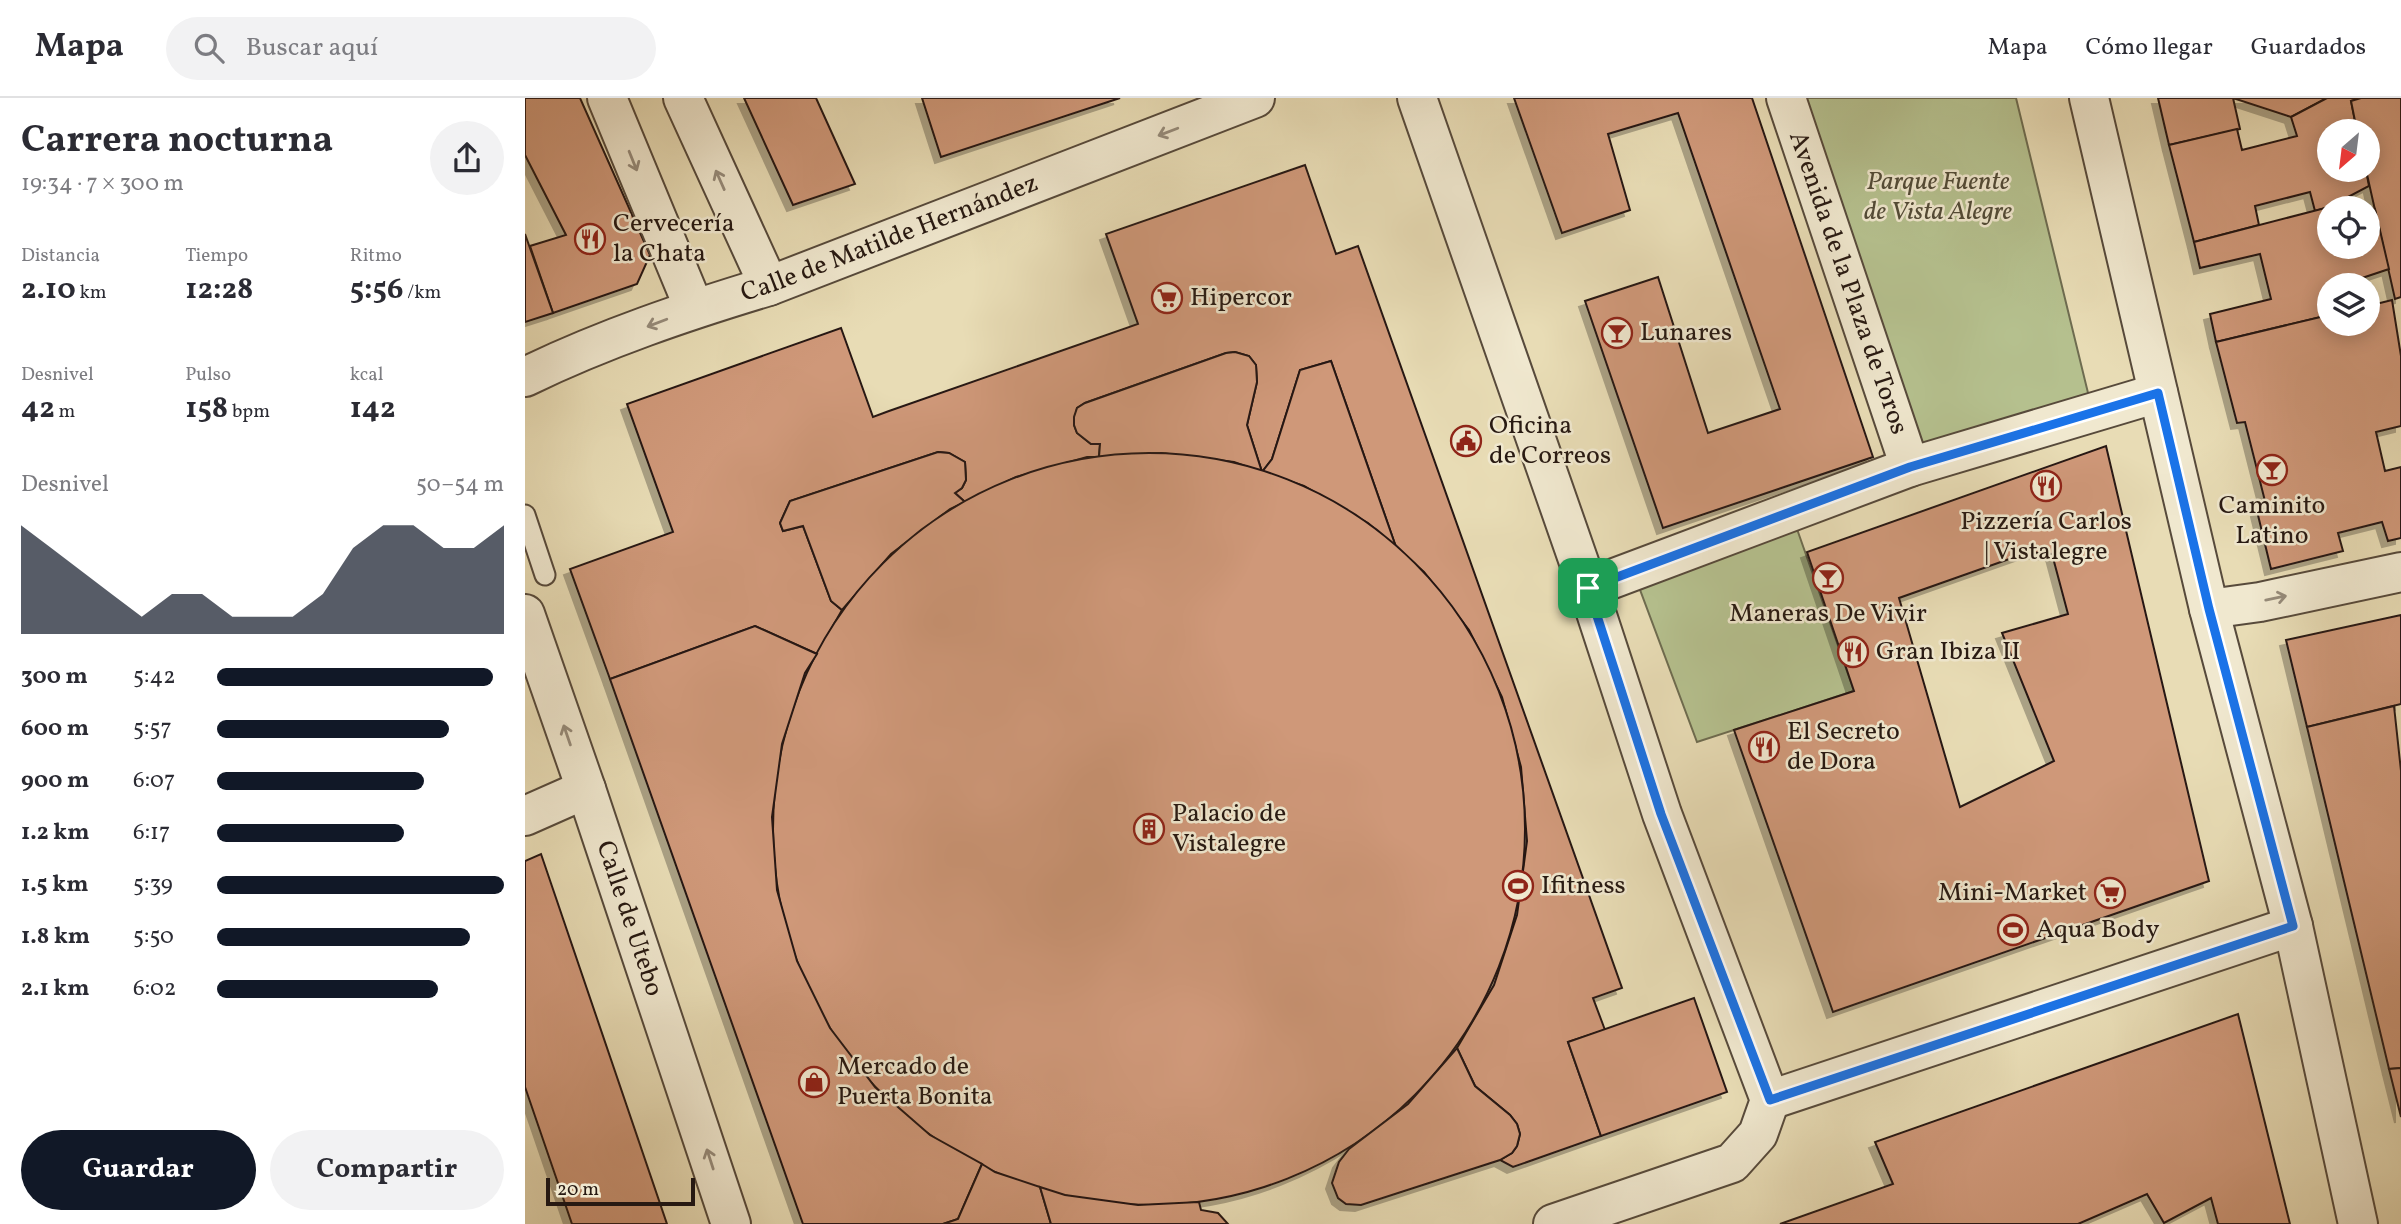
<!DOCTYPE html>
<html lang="es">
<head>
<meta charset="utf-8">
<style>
  body { margin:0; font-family:Vollkorn,serif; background:#f2f2f3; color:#2b2b33; height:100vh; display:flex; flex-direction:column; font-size:26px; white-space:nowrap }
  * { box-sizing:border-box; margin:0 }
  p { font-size:23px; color:#7c7c81 }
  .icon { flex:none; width:38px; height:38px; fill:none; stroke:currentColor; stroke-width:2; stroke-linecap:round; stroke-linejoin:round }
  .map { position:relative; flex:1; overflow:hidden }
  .sheet { display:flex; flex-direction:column; background:#fff; width:525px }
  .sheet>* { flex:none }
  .needle { width:46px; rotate:208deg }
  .buttons { position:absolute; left:1792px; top:21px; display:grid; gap:14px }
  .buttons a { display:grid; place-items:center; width:63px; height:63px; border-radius:50%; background:#fff; box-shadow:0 4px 18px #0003; font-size:35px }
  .scale { position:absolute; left:21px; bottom:18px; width:149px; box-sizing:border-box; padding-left:7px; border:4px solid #271912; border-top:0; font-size:19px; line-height:24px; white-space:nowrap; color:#271912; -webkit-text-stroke:5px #f0e8cf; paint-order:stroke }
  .pin { position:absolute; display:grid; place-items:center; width:60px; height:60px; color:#fff; margin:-30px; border-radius:14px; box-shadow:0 4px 10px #0006 }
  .round { display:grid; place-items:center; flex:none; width:74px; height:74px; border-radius:37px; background:#f2f2f3 }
  .overview { display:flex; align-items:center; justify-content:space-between; height:119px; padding:0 21px }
  h1 { font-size:38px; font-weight:700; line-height:52px }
  .figures { display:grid; grid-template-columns:repeat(3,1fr); gap:10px; height:119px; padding:7px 21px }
  .figures div { display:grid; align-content:center }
  .figures b { font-size:30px; font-weight:700 }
  .figures small { font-size:19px; font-weight:400 }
  .figures p { font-size:19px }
  .chart { height:196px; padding:14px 21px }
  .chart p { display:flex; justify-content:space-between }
  .chart svg { width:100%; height:126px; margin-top:7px; fill:#111827; opacity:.7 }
  .primary-button { display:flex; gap:14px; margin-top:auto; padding:14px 21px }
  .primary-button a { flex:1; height:80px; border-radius:42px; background:#111827; color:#fff; font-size:28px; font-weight:700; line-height:80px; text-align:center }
  .primary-button a+a { background:#f2f2f3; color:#2b2b33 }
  ul { padding:0 21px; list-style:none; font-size:23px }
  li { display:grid; grid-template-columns:112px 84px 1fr; align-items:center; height:52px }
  li i { height:18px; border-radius:9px; background:#111827 }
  header { display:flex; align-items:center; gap:42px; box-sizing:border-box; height:98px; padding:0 35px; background:#fff; border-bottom:2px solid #e1e1e2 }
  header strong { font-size:33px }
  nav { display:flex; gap:38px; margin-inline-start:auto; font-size:24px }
  .search { width:490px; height:63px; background:#f2f2f3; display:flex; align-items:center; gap:18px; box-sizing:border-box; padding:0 24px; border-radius:38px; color:#7c7c81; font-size:26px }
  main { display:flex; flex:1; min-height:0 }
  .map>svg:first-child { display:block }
</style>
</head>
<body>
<header>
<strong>Mapa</strong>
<div class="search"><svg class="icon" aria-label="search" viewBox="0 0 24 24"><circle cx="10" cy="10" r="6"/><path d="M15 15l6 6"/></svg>Buscar aquí</div>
<nav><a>Mapa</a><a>Cómo llegar</a><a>Guardados</a></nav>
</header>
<main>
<section class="sheet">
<div class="overview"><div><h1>Carrera nocturna</h1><p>19:34 · 7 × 300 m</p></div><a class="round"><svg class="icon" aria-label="share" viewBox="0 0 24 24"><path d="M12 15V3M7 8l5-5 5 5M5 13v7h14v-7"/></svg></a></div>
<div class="figures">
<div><p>Distancia</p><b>2.10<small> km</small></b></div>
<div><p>Tiempo</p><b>12:28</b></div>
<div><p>Ritmo</p><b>5:56<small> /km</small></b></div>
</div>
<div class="figures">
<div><p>Desnivel</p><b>42<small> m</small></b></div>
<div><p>Pulso</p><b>158<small> bpm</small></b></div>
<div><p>kcal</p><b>142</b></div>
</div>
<div class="chart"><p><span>Desnivel</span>50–54 m</p>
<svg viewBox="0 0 160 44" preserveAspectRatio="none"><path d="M0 44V6L10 14L20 22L30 30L40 38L50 30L60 30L70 38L80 38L90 38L100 30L110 14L120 6L130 6L140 14L150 14L160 6V44z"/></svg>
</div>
<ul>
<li><b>300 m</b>5:42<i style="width:96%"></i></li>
<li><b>600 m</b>5:57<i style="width:81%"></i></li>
<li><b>900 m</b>6:07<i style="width:72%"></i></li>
<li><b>1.2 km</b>6:17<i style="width:65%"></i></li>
<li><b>1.5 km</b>5:39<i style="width:100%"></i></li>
<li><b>1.8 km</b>5:50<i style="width:88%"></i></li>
<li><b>2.1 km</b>6:02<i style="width:77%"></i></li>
</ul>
<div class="primary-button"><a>Guardar</a><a>Compartir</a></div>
</section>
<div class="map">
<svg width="1876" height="1126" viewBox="0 0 1876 1126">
  <defs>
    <filter id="shadow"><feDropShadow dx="-6" dy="6" stdDeviation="0" flood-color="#0004"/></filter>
  </defs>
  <rect width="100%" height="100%" fill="#e8dcb5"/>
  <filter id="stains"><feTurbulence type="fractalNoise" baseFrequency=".00286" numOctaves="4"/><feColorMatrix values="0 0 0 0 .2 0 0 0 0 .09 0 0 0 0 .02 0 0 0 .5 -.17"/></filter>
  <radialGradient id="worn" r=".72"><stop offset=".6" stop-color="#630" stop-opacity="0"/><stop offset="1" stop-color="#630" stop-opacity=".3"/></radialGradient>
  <g fill="#b5c08e" stroke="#6e6c50" stroke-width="2">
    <path d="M1275,0H1491L1565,303L1397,356Z"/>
    <path d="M1266,414L1329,593L1172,644L1108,473Z"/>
  </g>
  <g fill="#cf9879" stroke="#271912" stroke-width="2" fill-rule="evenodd" filter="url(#shadow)">
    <path d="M0,0H55L125,157L112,186L28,215L5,148L41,137L0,57Z"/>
    <path d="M219,0H291L330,86L268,107Z"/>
    <path d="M397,0H595L416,59Z"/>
    <path d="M989,0H1227L1348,359L1138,430L1060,203L1133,179L1183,335L1255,311L1153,15L1083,36L1105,112L1037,135Z"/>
    <path d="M1633,0H1802L1766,19L1708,0L1715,31L1644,47Z"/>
    <path d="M1802,0H1836L1826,3L1832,33H1804V72H1841L1844,88L1804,109L1790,113L1785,94L1730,108L1734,127L1669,144L1644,47L1712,31L1717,52L1772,38L1766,19Z"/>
    <path d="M1836,0H1876V199L1870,201L1841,72H1843V33H1832L1826,3Z"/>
    <path d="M780,67L811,156L833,148L1097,890L1068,900L1080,932L1043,944L1076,1038L988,1069L975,1062L987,1055L992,1048L995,1036L992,1026L985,1017L950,988L932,950L969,887L992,817L1002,743L996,669L977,599L944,532L899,474L871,449L806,263L775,272L747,361L737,374L722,327L732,284L731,267L724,258L710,254L701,255L560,305L552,310L549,327L552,335L566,346H575L574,359H562L491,379L440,404L430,395L437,390L441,382L440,364L424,355L413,354L265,403L255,425L258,433L278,428L306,503L317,512L292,556L230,528L85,581L45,471L148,434L102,306L316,230L348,319L364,313L613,226L581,136Z"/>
    <path d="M1804,109V149H1843V113L1850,111L1864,171L1825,184V187H1804V217L1691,244L1685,216L1746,201L1735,156L1675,170L1669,144Z"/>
    <path d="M0,136L28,215L0,224Z"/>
    <path d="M1867,202L1876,258V328L1851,334L1860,373L1876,369V440L1863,443L1857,424L1813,435L1818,453L1746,471L1732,413L1742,411L1720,324L1712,325L1691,244L1804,217V226H1843V208Z"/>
    <path d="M710,254L724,258L731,267L732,284L722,327L737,374L709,364L636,355L574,359L575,346H566L552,335L549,327V319L552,310L560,305L701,255Z"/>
    <path d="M806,263L871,449L843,425L779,388L737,374L747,361L775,272Z"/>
    <path d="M1581,348L1684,783L1308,914L1209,632L1329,593L1282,454ZM1504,454L1527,456L1543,516L1477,535L1529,663L1435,709L1374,500Z"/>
    <path d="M413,354L424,355L440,364L441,382L437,390L430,395L440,404L425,411L366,456L317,512L306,503L278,428L258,433L255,425L265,403Z"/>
    <circle cx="624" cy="731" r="376"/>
    <path d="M1876,517V606L1782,629L1761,542Z"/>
    <path d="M230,528L292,556L280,575L257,646L247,719L252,792L272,863L305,930L350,989L405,1037L457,1066L433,1121L418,1126H278L85,581Z"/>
    <path d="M1869,608L1876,673V970L1864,971L1782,629Z"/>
    <path d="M16,756L142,1126H47L0,989V763Z"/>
    <path d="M1169,900L1202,994L1076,1038L1043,944Z"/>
    <path d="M1713,916L1765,1126H1693L1686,1100L1639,1125L1622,1096L1553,1126H1255L1368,1086L1350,1044Z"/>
    <path d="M932,950L950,988L985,1017L992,1026L995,1036L992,1048L987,1055L975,1062L836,1107L821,1106L813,1100L807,1085L814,1064L824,1051L883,1006Z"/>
    <path d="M1876,970V1019L1864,971Z"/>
    <path d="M457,1066L470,1074L515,1089L526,1126H418L433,1121Z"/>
    <path d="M515,1089L540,1097L613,1107L674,1104L676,1112L693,1115L703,1126H526Z"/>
  </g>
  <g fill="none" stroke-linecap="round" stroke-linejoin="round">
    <g stroke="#574a3b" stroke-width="23">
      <path id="lane" d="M0,417L20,477"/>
    </g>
    <g stroke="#574a3b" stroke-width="42">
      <g id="street">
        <path d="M82,0L169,210"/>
        <path d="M158,0L244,188"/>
        <path d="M892,0L1063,490L1137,716L1245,1002L1233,1036L1207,1065L1028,1126"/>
        <path d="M1564,0L1684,511L1768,828L1833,1126"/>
        <path id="s1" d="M0,279C78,241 161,213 244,188L730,0"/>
        <path d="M1385,369L1633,295"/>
        <path d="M1063,490L1385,369L1261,0"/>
        <path d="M1684,511L1735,504L1876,474"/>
        <path id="s2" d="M0,516L61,691L206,1126"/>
        <path d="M0,718L61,691"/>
        <path d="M1245,1002L1768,828"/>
      </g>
    </g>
    <use href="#lane" stroke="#f0e8cf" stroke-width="19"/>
    <use href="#street" stroke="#f0e8cf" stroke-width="38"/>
  </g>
  <defs><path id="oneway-shaft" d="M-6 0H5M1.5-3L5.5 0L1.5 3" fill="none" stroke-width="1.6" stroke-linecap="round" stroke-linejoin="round" transform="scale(1.75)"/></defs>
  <g stroke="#968b7a">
    <use href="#oneway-shaft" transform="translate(643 34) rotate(159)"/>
    <use href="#oneway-shaft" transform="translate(108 63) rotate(68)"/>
    <use href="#oneway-shaft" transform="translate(195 82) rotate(-114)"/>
    <use href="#oneway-shaft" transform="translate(132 225) rotate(159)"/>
    <use href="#oneway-shaft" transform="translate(1751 500) rotate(-12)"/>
    <use href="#oneway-shaft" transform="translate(42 637) rotate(-109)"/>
    <use href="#oneway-shaft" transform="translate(185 1061) rotate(-108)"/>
  </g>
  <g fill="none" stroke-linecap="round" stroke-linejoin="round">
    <g stroke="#fff" stroke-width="14">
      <path id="route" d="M1633,295L1684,511L1768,828L1245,1002L1136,716L1063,490L1385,369Z"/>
    </g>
    <use href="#route" stroke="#1a73e8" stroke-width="9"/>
  </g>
  <defs>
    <g id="restaurant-ring" transform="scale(1.575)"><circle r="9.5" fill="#f0e8cf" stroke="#8f2418" stroke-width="1.5"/><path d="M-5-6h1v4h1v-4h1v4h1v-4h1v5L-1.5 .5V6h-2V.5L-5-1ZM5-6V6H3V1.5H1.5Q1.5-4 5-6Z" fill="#8f2418"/></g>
    <g id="supermarket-ring" transform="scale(1.575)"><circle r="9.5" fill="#f0e8cf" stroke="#8f2418" stroke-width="1.5"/><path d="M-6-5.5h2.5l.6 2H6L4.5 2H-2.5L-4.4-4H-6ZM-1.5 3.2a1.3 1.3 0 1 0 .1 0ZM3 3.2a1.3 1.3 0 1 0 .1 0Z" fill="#8f2418"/></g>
    <g id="bar-ring" transform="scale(1.575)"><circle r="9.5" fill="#f0e8cf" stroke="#8f2418" stroke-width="1.5"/><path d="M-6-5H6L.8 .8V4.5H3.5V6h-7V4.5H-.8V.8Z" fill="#8f2418"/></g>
    <g id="civic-ring" transform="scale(1.575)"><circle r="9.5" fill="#f0e8cf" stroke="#8f2418" stroke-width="1.5"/><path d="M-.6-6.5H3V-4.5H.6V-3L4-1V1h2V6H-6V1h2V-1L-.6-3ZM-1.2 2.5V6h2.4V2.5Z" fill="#8f2418"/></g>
    <g id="building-ring" transform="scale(1.575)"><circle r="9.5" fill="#f0e8cf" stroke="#8f2418" stroke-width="1.5"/><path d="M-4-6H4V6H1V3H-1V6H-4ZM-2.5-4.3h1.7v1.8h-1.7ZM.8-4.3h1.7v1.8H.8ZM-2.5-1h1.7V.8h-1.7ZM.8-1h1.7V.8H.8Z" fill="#8f2418"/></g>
    <g id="stadium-ring" transform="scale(1.575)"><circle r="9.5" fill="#f0e8cf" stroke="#8f2418" stroke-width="1.5"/><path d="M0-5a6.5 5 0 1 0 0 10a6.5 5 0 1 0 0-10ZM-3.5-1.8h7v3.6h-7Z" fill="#8f2418"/></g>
    <g id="shop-ring" transform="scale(1.575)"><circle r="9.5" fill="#f0e8cf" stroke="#8f2418" stroke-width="1.5"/><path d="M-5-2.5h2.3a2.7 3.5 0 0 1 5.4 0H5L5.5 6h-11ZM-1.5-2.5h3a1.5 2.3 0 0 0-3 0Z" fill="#8f2418"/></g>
  </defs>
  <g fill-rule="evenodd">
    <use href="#restaurant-ring" x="65" y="141"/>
    <use href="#supermarket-ring" x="642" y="200"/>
    <use href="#bar-ring" x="1092" y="235"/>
    <use href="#civic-ring" x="941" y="343"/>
    <use href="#bar-ring" x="1747" y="372"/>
    <use href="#restaurant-ring" x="1521" y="388"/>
    <use href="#bar-ring" x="1303" y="480"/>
    <use href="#restaurant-ring" x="1328" y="554"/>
    <use href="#restaurant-ring" x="1239" y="649"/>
    <use href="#building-ring" x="624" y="731"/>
    <use href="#stadium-ring" x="993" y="788"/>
    <use href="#supermarket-ring" x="1585" y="795"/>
    <use href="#stadium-ring" x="1488" y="832"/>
    <use href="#shop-ring" x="289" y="984"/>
  </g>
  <g text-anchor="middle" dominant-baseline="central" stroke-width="5" stroke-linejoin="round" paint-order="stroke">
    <g font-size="26" font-style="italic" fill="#524b37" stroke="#f0e8cf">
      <text x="1413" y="84">Parque Fuente<tspan x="1413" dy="30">de Vista Alegre</tspan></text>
    </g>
    <g font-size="26" fill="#271912" stroke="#f0e8cf" text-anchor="start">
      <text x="88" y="126">Cervecería<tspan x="88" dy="30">la Chata</tspan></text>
      <text x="665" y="200">Hipercor</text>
      <text x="1115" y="235">Lunares</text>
      <text x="964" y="328">Oficina<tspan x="964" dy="30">de Correos</tspan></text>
      <text x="1747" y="408" text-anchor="middle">Caminito<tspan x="1747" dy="30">Latino</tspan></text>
      <text x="1521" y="424" text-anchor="middle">Pizzería Carlos<tspan x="1521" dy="30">| Vistalegre</tspan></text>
      <text x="1303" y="516" text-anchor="middle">Maneras De Vivir</text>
      <text x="1351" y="554">Gran Ibiza II</text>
      <text x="1262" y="634">El Secreto<tspan x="1262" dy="30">de Dora</tspan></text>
      <text x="647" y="716">Palacio de<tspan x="647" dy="30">Vistalegre</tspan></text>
      <text x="1016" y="788">Ifitness</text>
      <text x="1562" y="795" text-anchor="end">Mini-Market</text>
      <text x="1511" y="832">Aqua Body</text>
      <text x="312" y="969">Mercado de<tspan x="312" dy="30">Puerta Bonita</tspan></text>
    </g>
    <g font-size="26" fill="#271912" stroke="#f0e8cf">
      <text stroke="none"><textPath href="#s1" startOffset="390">Calle de Matilde Hernández</textPath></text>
      <text transform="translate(1323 185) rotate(71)">Avenida de la Plaza de Toros</text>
      <text stroke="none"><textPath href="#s2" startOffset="322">Calle de Utebo</textPath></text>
    </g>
  </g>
  <rect width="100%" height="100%" filter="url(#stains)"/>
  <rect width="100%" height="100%" fill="url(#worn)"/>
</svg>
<div class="buttons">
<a><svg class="needle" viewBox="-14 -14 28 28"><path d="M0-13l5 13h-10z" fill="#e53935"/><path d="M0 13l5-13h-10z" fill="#7c7c81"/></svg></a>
<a><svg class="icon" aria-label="locate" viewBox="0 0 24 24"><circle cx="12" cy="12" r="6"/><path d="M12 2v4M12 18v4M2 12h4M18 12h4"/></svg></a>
<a><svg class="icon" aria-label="layers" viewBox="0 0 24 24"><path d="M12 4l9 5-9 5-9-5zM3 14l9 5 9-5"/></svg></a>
</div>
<div class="scale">20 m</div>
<div class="pin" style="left:1063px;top:490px;background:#1e9e55"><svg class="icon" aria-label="arrive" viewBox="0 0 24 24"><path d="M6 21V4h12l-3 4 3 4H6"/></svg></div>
</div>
</main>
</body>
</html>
